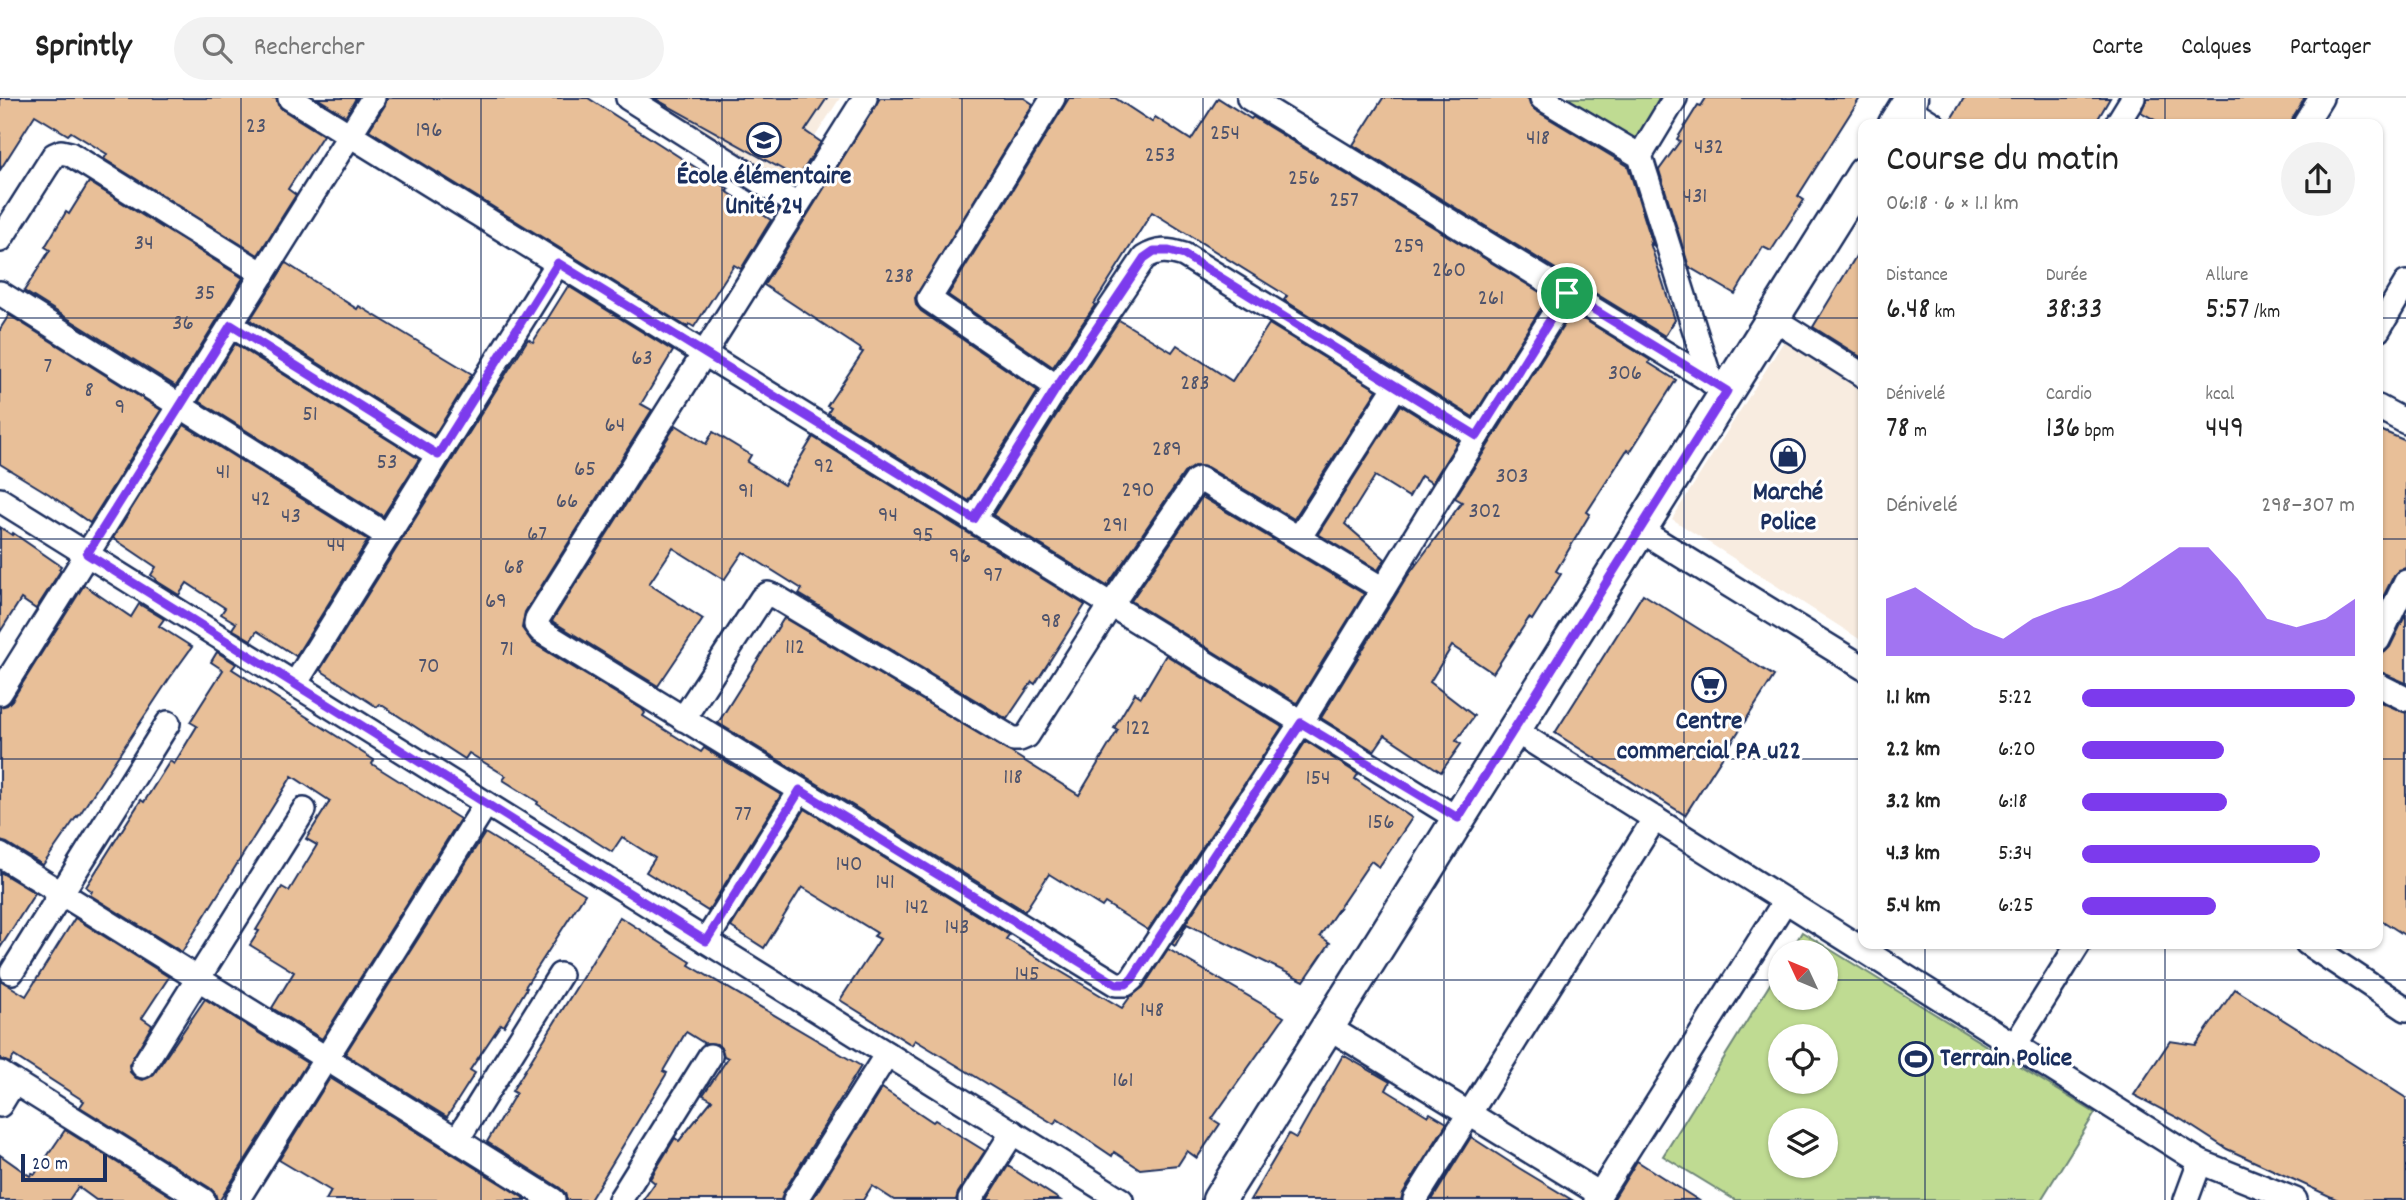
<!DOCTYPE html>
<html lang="fr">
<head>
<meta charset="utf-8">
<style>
  body { margin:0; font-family:Dekko,sans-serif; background:#f2f2f2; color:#222; height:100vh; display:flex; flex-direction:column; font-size:26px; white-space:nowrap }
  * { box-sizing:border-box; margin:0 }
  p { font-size:23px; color:#767676 }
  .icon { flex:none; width:38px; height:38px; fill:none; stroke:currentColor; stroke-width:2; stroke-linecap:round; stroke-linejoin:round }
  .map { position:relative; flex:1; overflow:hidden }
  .panel { position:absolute; left:1858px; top:21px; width:525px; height:830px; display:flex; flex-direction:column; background:#fff; border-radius:14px; box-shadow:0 2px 5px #0004 }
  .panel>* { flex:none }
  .needle { width:46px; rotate:314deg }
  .fabs { position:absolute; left:1768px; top:842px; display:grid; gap:14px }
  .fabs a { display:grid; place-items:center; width:70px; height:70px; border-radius:50%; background:#fff; box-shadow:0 2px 5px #0004; font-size:35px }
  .scale { position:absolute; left:21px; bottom:18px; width:86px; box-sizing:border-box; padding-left:7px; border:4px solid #1b2f5e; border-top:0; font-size:19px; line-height:24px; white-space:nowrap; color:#1b2f5e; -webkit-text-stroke:5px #fff; paint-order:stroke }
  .pin { position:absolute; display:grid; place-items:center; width:60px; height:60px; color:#fff; margin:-30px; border:4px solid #fff; border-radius:50%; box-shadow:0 2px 7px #0007 }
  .round { display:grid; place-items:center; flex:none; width:74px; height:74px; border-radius:37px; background:#f2f2f2 }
  .overview { display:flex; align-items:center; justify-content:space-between; height:119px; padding:0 28px }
  h1 { font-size:38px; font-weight:600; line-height:52px }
  .figures { display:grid; grid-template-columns:repeat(3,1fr); gap:10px; height:119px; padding:7px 28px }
  .figures div { display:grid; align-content:center }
  .figures b { font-size:30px; font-weight:600 }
  .figures small { font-size:19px; font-weight:400 }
  .figures p { font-size:19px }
  .chart { height:196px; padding:14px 28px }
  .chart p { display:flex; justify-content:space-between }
  .chart svg { width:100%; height:126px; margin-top:7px; fill:#7c3aed; opacity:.7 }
  ul { padding:0 28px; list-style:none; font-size:23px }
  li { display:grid; grid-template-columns:112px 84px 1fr; align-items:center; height:52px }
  li i { height:18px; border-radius:9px; background:#7c3aed }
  header { display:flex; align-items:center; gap:42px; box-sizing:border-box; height:98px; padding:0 35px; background:#fff; border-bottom:2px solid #e0e0e0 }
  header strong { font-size:33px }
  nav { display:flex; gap:38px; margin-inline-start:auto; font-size:24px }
  .search { width:490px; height:63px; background:#f2f2f2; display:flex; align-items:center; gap:18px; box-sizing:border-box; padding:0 24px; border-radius:38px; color:#767676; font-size:26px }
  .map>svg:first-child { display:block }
</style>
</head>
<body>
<header>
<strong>Sprintly</strong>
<div class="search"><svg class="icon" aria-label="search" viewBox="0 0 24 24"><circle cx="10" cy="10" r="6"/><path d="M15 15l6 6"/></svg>Rechercher</div>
<nav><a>Carte</a><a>Calques</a><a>Partager</a></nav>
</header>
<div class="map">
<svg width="2406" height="1102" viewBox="0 0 2406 1102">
  <rect width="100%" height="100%" fill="#fff"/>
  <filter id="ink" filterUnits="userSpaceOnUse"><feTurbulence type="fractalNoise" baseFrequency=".0143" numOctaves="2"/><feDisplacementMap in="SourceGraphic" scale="14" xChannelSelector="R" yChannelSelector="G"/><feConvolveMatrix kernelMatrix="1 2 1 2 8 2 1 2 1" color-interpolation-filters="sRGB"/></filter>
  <g filter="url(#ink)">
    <g fill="#f8ece0">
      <path d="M646,0H840L785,85Z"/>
      <path d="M1784,243L1864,294V544L1672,421Z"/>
    </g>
    <g fill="#bfdb92" stroke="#6d8578" stroke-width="2" fill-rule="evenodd">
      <path d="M1560,0H1668L1639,49Z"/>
      <path d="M1802,834L2095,1015L2041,1102H1735L1663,1058L1780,870V900H1825V854H1790ZM1780,938H1825V984H1780ZM1780,1022H1825V1068H1780Z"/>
    </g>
    <g fill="#e8bf98" stroke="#1b2f5e" stroke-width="2">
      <path d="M0,0H276L278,7L283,12L323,37L288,91L296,97L258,157L104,61L107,56L71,34L68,37L35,17L0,72Z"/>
      <path d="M317,0H356L346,18Z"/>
      <path d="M387,0H588L729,91L726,93L771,122L741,171L734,167L694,229L689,226L687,229L369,32L385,7Z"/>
      <path d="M654,0H827L805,33L821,44L798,80Z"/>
      <path d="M880,0H1024L1033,6L915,200L916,207L921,213L1038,293L969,403L828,315L831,310L827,308L863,254L860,253L861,251L764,187Z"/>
      <path d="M1069,0H1115L1152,24L1155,19L1191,42L1218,0L1251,21L1253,19L1548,199L1473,319L1284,202L1287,198L1152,114L1094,206L1095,207L1053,269L948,197Z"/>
      <path d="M1383,0H1528L1530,7L1535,12L1628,68L1653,147L1650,145L1675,222L1665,238L1353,47Z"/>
      <path d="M1706,0H1860L1798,98L1804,102L1771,153L1763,149L1735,196L1689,169L1659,72L1680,43L1677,41L1698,7L1701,8Z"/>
      <path d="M1964,0H2110L2095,26H1948Z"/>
      <path d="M2147,0H2305L2293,19L2291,26H2162L2141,14Z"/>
      <path d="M89,84L243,180L176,288L24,193L50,152L45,149L66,114L69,116Z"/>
      <path d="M1864,145V261L1813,229Z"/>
      <path d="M286,165L357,211L359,208L472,276L434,338L250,222Z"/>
      <path d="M568,188L673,253L641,306L652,312L525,514L522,530L533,545L642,611L645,615L643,618L701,654L704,650L781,697L708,813L646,774L655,760L622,739L612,754L537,706L538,704L503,682L506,678L469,655L465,661L380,606L377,609L320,572L528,241L533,244Z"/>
      <path d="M1572,214L1650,262L1649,265L1676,282L1630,354L1627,352L1587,414L1590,416L1556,473L1561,476L1532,522L1529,520L1493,575L1452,548L1430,584L1474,618L1456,643L1461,646L1441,674L1385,637L1374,653L1321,620L1407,479L1462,404L1455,400Z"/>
      <path d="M9,217L161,312L90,425L49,396L0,366V231Z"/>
      <path d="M1119,222L1172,254L1177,247L1232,283L1269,226L1377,292L1294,421L1207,369L1194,368L1184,375L1107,488L993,417L1069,297Z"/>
      <path d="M235,246L419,361L383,418L199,303Z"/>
      <path d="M1400,307L1458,343L1432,385L1421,378L1409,399L1375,378L1345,426L1385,461L1378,472L1318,436Z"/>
      <path d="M184,327L368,442L296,558L257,533L251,542L232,531L236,525L221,516L225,510L187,485L179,497L155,482L156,481L151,477L156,469L113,440Z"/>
      <path d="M676,327L706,346L713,334L751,357L747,364L784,387L813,339L1085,507L1035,586L1032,584L1007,621L799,496L802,491L743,454L724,482L673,450L649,486L703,521L658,588L552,523Z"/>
      <path d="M2378,331L2406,343V470L2399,472L2394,477L2378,509Z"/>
      <path d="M1202,399L1364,496L1297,605L1131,503Z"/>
      <path d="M0,429L12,437L13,435L61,468L59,471L61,472L36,511L21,501L0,534Z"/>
      <path d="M84,487L131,519L139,506L164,521L159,528L192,549L169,581L78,719L77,718L43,767L7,745L0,743V609L7,607L12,602Z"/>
      <path d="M1643,496L1774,578L1685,717L1555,635Z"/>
      <path d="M2406,516V585L2378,573V556L2385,554L2390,549Z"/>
      <path d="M784,520L1012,655L1079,697L1118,632L1114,630L1135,595L1141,599L1166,557L1282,629L1148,832L1105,805L1102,809L1049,776L1025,813L718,625Z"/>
      <path d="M217,554L236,566L232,571L374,662L372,666L460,721L322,941L272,910L294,874L250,847L259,833L256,832L282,789L289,793L317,747L306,741L330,703L292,678L182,854L90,797L92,793L86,789L141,702L144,704L170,663L174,666L197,628L190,624L223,572L211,564Z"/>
      <path d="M2378,603L2406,615V838L2378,820Z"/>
      <path d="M1306,643L1358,676L1355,681L1412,720L1379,769L1371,763L1320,838L1330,845L1304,883L1187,826L1175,848L1172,846Z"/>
      <path d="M805,711L1009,837L1006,841L1122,910L1130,899L1143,889L1168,851L1284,919L1212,1021L1220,1026L1197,1060L1187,1053L1178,1067L1140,1071L1114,1054L1112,1058L1057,1021L1054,1026L915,942L912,947L840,902L880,841L874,838L877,835L802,789L764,850L731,829Z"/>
      <path d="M485,735L585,796L525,889L527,890L504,928L501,926L470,972L475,975L447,1019L345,956Z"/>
      <path d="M0,774L35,795L0,850Z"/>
      <path d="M620,819L691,864L689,867L861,968L783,1095L781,1102H643L655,1085L650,1081L675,1040L679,1043L712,1002L703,997L728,960L724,958L722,951L717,946L704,945L686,934L663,973L667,975L590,1102H567L565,1095L560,1090L487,1044L516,995L512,993Z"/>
      <path d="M75,820L169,879L142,920L152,927L129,967L130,974L136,980L143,982L154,976L205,901L307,965L220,1102H217L215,1095L210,1090L80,1009L84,1003L14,958L10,965L0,961V882L26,898Z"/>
      <path d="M2235,891L2406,1000V1102H2338L2227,1051L2182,1022L2134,997L2170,943L2196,947Z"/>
      <path d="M1343,957L1390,984L1386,992L1428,1018L1430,1015L1447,1025L1403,1095L1401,1102H1250L1289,1036L1296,1040Z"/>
      <path d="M330,980L527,1102H326L331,1093L279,1062Z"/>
      <path d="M882,990L933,1024L935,1022L985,1053L958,1095L956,1102H894L872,1088L863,1102H812Z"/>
      <path d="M65,1032L177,1102H96L78,1089L69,1102H0V1057L30,1078L32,1075L35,1076Z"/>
      <path d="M1471,1039L1519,1070L1572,1102H1432Z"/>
      <path d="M1637,1063L1698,1102H1613Z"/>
      <path d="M1008,1068L1060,1102H987Z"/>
    </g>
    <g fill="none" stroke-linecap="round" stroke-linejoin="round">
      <g stroke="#1b2f5e" stroke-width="28">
        <g id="street">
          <path d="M290,0L1458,721"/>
          <path d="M628,0L797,107"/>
          <path d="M865,0L537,521L536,527L541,533L1116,886H1126L1132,881L1301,625L1477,338L1567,195"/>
          <path d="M1053,0L929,201L1057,289"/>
          <path d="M1249,0L1727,293"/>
          <path d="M1542,0L1640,58L1711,284"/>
          <path d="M1906,9L1933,26"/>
          <path d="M2117,26L2133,0"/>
          <path d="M2305,26L2321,0"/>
          <path d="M1640,58L1675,0"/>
          <path d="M0,142L54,57L61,54L70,56L263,176"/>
          <path d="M0,195L388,438"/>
          <path d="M1772,220L1864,278"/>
          <path d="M231,227L438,357"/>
          <path d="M2378,232L2406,185"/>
          <path d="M2378,309L2406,324"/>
          <path d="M0,402L1121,1102"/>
          <path d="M974,421L1057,289L1144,160C1158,151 1168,152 1184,157L1477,338"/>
          <path d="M1640,432L1864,570"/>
          <path d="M1299,440L1396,288"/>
          <path d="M2378,542L2406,484"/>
          <path d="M295,586L558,165"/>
          <path d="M2378,587L2406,601"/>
          <path d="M0,595L373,0"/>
          <path d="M683,621L762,500L768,496L776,499L1013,641H1020L1027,638L1111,507L1196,383L1200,381L1383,491"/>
          <path d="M1514,632L2200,1064L2295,1102"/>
          <path d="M0,757L553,1102"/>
          <path d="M706,843L800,693"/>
          <path d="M2307,845L2406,911"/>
          <path d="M12,874L168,625"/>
          <path d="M1328,929L1600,1096"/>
          <path d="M2015,947L2079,845"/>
          <path d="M143,968L304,712"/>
          <path d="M0,975L203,1102"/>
          <path d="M0,1007L14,984"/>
          <path d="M457,1042L560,877"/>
          <path d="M237,1102L486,706"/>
          <path d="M620,1102L710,958"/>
          <path d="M795,1102L887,956"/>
          <path d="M970,1102L1013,1034"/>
          <path d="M1415,1102L1655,720"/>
          <path d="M1596,1102L1785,803"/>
          <path d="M2186,1102L2200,1064"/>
        </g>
      </g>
      <g stroke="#1b2f5e" stroke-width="37">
        <g id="secondary">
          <path d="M1895,26L1911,0"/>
          <path d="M1219,1102L1864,75"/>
        </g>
      </g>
      <use href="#street" stroke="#fff" stroke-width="23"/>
      <use href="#secondary" stroke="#fff" stroke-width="32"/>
    </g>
  </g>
  <g fill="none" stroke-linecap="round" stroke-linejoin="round" filter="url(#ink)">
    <g stroke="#fff" stroke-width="14">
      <path id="route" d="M1154,153H1169L1184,157L1477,338L1567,195L1727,293L1458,720L1301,625L1132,881L1126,886H1116L800,692L706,843L87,456L231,227L438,357L558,165L974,421L1057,289L1144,160Z"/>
    </g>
    <use href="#route" stroke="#7c3aed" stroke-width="9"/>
  </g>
  <path fill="none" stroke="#1b2f5e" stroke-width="2" stroke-opacity="0.55" d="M241,0V1102M481,0V1102M722,0V1102M962,0V1102M1203,0V1102M1444,0V1102M1684,0V1102M1925,0V26M2165,0V26M0,220H1864M2378,220H2406M0,441H1864M2378,441H2406M0,661H1864M2378,661H2406M1925,845V1102M2165,845V1102M0,882H1780M1825,882H2406"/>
  <defs>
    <g id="school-ring" transform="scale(1.75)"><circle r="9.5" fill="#fff" stroke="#1b2f5e" stroke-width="1.5"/><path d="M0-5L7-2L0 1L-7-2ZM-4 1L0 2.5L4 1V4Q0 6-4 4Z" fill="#1b2f5e"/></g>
    <g id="shop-ring" transform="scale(1.75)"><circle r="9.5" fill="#fff" stroke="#1b2f5e" stroke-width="1.5"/><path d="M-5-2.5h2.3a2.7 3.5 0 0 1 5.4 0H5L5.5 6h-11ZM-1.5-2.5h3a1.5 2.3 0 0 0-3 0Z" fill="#1b2f5e"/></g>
    <g id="supermarket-ring" transform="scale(1.75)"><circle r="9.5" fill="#fff" stroke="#1b2f5e" stroke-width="1.5"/><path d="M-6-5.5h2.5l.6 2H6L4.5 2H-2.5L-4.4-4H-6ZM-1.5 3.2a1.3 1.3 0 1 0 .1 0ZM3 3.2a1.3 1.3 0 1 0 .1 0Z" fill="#1b2f5e"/></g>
    <g id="stadium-ring" transform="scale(1.75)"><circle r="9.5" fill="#fff" stroke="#1b2f5e" stroke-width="1.5"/><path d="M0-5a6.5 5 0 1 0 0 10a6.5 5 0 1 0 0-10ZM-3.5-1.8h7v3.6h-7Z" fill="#1b2f5e"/></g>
  </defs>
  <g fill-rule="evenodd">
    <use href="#school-ring" x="764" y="42"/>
    <use href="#shop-ring" x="1788" y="358"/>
    <use href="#supermarket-ring" x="1709" y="587"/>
    <use href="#stadium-ring" x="1916" y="961"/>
  </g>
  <g text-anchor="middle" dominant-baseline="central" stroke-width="6" stroke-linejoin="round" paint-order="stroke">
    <g font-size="23" fill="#4e536c">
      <text x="256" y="29">23</text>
      <text x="429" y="33">196</text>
      <text x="1225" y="36">254</text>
      <text x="1538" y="41">418</text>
      <text x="1709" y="50">432</text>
      <text x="1160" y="58">253</text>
      <text x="1304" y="81">256</text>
      <text x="1695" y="99">431</text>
      <text x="1344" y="103">257</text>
      <text x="144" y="146">34</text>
      <text x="1409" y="149">259</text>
      <text x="1449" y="173">260</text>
      <text x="899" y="179">238</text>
      <text x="205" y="196">35</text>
      <text x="1491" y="201">261</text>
      <text x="183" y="226">36</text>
      <text x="642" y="261">63</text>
      <text x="48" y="269">7</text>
      <text x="1625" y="276">306</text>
      <text x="1195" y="286">283</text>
      <text x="89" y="293">8</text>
      <text x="120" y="310">9</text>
      <text x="310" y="317">51</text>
      <text x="615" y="328">64</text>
      <text x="1167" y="352">289</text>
      <text x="387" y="365">53</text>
      <text x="824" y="369">92</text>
      <text x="585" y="372">65</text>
      <text x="223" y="375">41</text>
      <text x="1512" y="379">303</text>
      <text x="1138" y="393">290</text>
      <text x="746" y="394">91</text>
      <text x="261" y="402">42</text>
      <text x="567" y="404">66</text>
      <text x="1485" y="414">302</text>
      <text x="888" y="418">94</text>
      <text x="291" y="419">43</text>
      <text x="1115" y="428">291</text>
      <text x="537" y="437">67</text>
      <text x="923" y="438">95</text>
      <text x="336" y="448">44</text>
      <text x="960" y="459">96</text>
      <text x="514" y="470">68</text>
      <text x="993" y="478">97</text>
      <text x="496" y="504">69</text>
      <text x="1051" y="524">98</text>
      <text x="795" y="550">112</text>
      <text x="507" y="552">71</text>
      <text x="429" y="569">70</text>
      <text x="1138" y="631">122</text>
      <text x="1013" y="680">118</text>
      <text x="1318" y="681">154</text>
      <text x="743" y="717">77</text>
      <text x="1381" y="725">156</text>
      <text x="849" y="767">140</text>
      <text x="885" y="785">141</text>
      <text x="917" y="810">142</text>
      <text x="957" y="830">143</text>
      <text x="1027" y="877">145</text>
      <text x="1152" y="913">148</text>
      <text x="1123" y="983">161</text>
    </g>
    <g font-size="26" font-weight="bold" fill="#1b2f5e" stroke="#fff">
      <text x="764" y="79">École élémentaire<tspan x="764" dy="30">Unité 24</tspan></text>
      <text x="1788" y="395">Marché<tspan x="1788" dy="30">Police</tspan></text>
      <text x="1709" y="624">Centre<tspan x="1709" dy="30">commercial PA u22</tspan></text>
      <text x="1940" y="961" text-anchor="start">Terrain Police</text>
    </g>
  </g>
</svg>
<div class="fabs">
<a><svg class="needle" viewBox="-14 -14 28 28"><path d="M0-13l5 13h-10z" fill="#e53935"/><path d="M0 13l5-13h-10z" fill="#767676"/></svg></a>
<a><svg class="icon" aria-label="locate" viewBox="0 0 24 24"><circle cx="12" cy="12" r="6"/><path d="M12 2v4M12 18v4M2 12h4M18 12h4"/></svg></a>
<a><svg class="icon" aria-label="layers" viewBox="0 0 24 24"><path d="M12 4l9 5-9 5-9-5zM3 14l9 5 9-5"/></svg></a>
</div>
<div class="scale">20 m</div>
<div class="pin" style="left:1567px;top:195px;background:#1e9e55"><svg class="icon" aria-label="arrive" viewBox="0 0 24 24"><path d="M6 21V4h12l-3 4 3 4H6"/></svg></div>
<section class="panel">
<div class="overview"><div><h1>Course du matin</h1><p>06:18 · 6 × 1.1 km</p></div><a class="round"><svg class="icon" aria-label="share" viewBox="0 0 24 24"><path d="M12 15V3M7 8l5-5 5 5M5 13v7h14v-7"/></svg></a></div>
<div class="figures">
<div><p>Distance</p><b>6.48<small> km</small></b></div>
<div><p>Durée</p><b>38:33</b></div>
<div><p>Allure</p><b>5:57<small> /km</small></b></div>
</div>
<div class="figures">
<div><p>Dénivelé</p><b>78<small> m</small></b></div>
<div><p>Cardio</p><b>136<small> bpm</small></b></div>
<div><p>kcal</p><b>449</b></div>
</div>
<div class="chart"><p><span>Dénivelé</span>298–307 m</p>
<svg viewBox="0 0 160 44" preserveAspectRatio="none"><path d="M0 44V24L10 20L20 27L30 34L40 38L50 31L60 27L70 24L80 20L90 13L100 6L110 6L120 17L130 31L140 34L150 31L160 24V44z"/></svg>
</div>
<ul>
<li><b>1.1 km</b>5:22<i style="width:100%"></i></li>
<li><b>2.2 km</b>6:20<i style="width:52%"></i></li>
<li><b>3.2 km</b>6:18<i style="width:53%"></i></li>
<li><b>4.3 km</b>5:34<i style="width:87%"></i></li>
<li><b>5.4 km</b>6:25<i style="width:49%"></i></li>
</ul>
</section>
</div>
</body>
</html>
